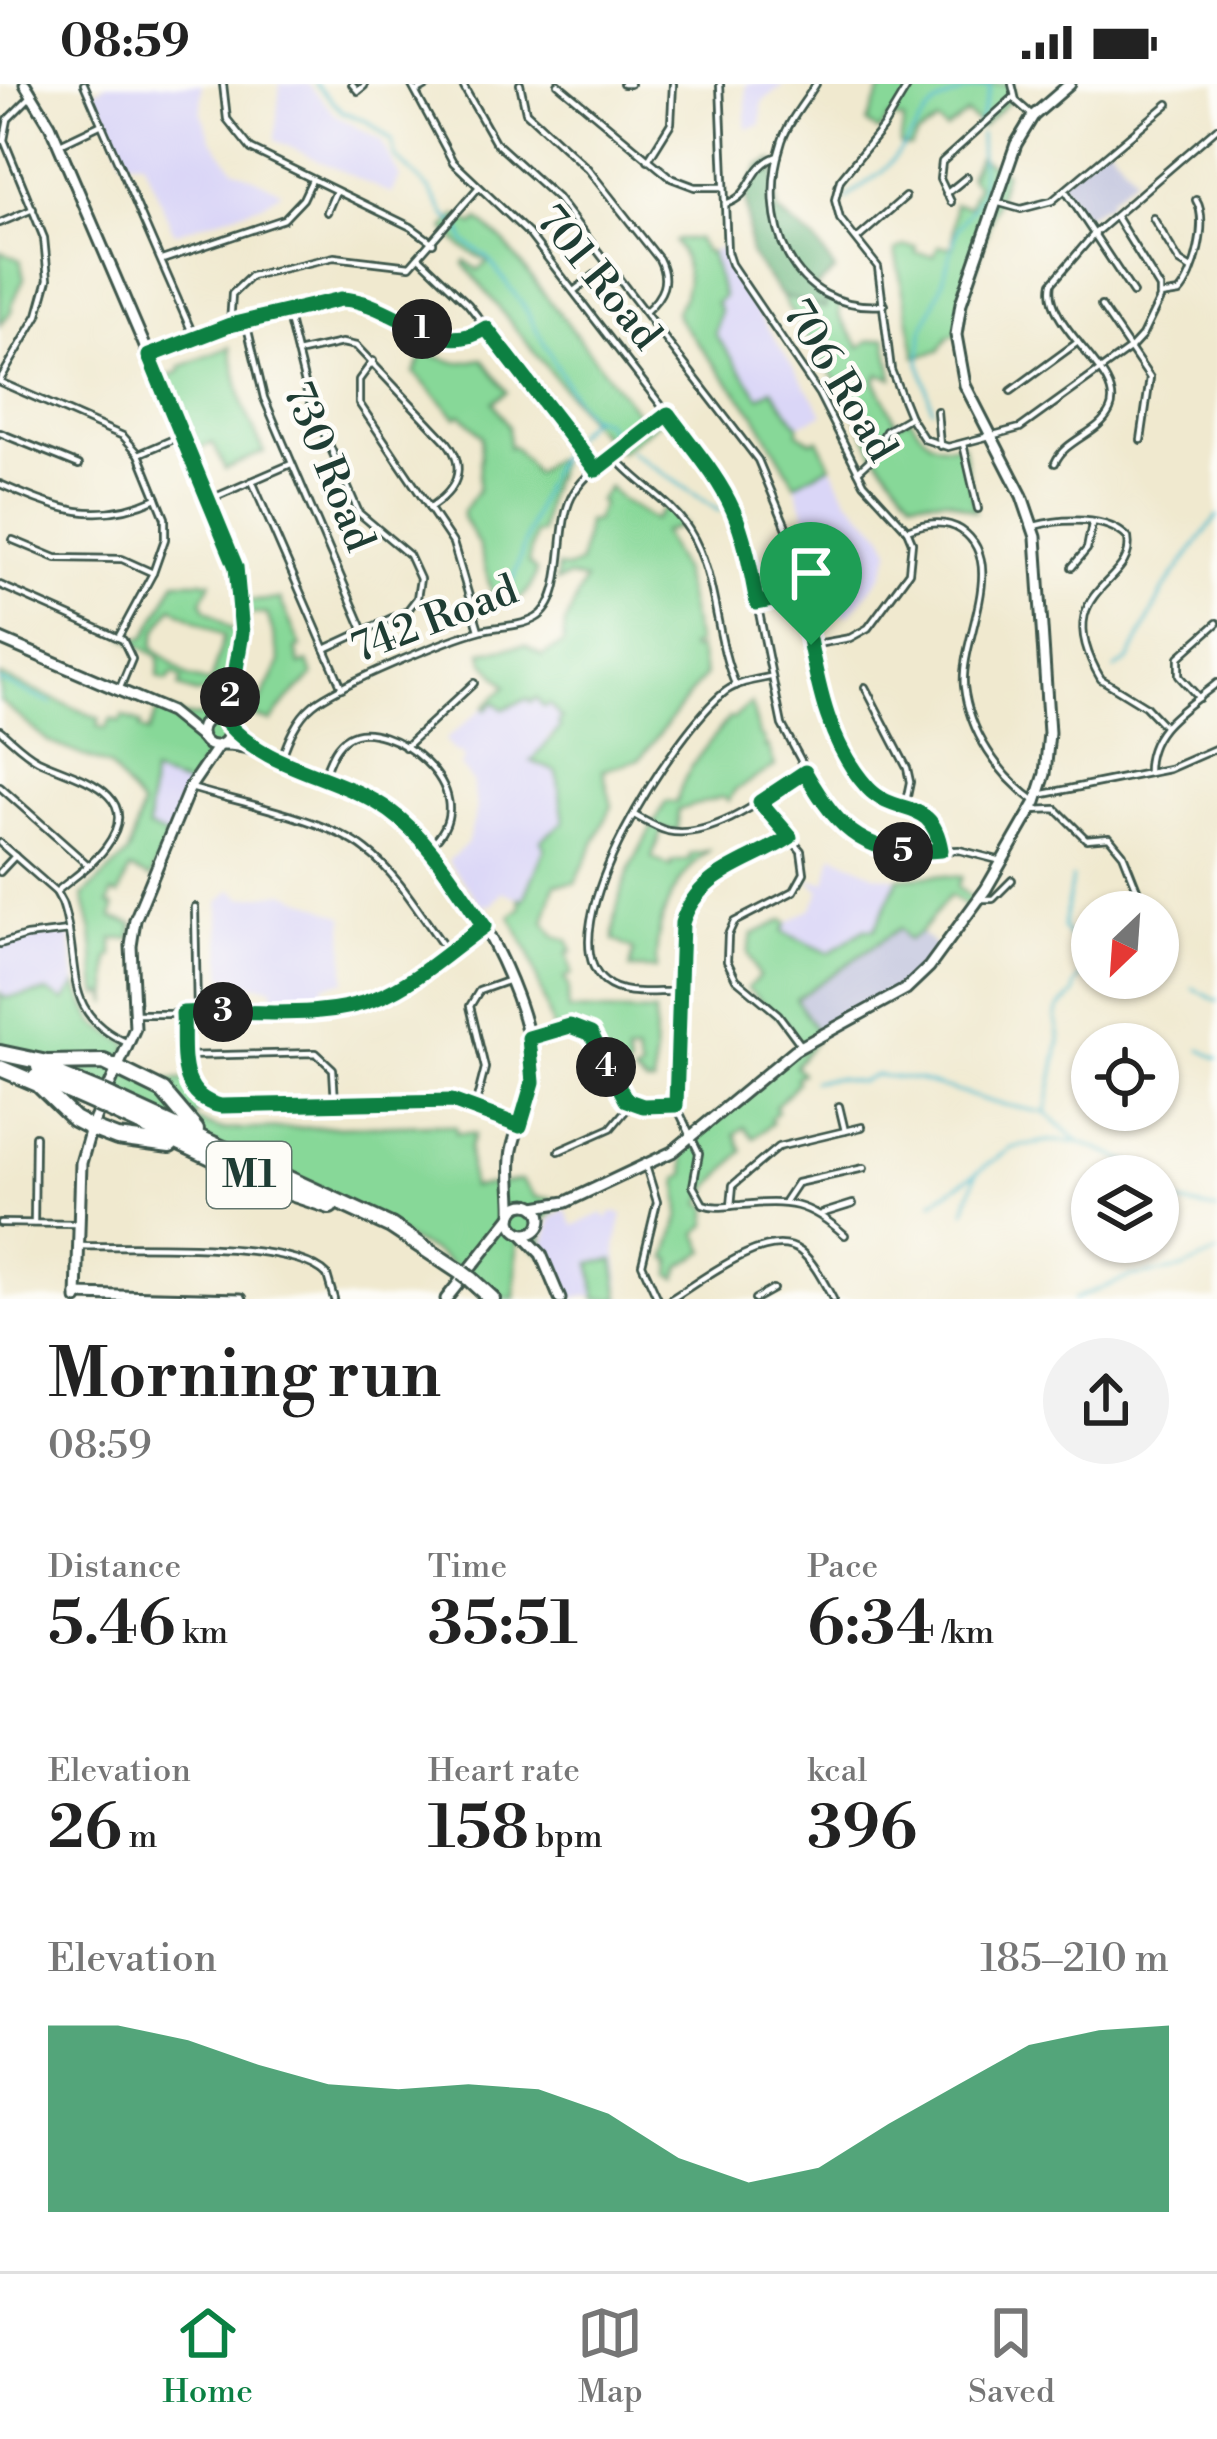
<!DOCTYPE html>
<html lang="en">
<head>
<meta charset="utf-8">
<style>
  body { margin:0; font-family:"Libre Bodoni",serif; background:#f2f2f2; color:#222; height:100vh; display:flex; flex-direction:column; font-size:45px; white-space:nowrap }
  * { box-sizing:border-box; margin:0 }
  p { font-size:39px; color:#767676 }
  .icon { flex:none; width:66px; height:66px; fill:none; stroke:currentColor; stroke-width:2; stroke-linecap:round; stroke-linejoin:round }
  .map { position:relative; height:1215px; overflow:hidden }
  .sheet { display:flex; flex-direction:column; background:#fff; flex:1 }
  .sheet>* { flex:none }
  .needle { width:78px; rotate:205deg }
  .buttons { position:absolute; left:1071px; top:807px; display:grid; gap:24px }
  .buttons a { display:grid; place-items:center; width:108px; height:108px; border-radius:50%; background:#fff; box-shadow:0 3px 9px #0004; font-size:60px }
  .pin { position:absolute; display:grid; place-items:center; width:102px; height:102px; color:#fff; margin:-123px -51px; border-radius:50% 50% 50% 0; rotate:-45deg; box-shadow:0 0 12px #0007 }
  .pin .icon { rotate:45deg }
  .km { position:absolute; width:60px; height:60px; margin:-30px; border-radius:50%; background:#222; color:#fff; font-size:33px; line-height:60px; text-align:center }
  .round { display:grid; place-items:center; flex:none; width:126px; height:126px; border-radius:63px; background:#f2f2f2 }
  .headline { display:flex; align-items:center; justify-content:space-between; height:204px; padding:0 48px }
  h1 { font-size:66px; font-weight:600; line-height:90px }
  .stats { display:grid; grid-template-columns:repeat(3,1fr); gap:18px; height:204px; padding:12px 48px }
  .stats div { display:grid; align-content:center }
  .stats b { font-size:60px; font-weight:600 }
  .stats small { font-size:33px; font-weight:400 }
  .stats p { font-size:33px }
  .chart { height:336px; padding:24px 48px }
  .chart p { display:flex; justify-content:space-between }
  .chart svg { width:100%; height:216px; margin-top:12px; fill:#0b8043; opacity:.7 }
  .status { display:flex; justify-content:space-between; align-items:center; height:84px; padding:0 60px; background:#fff; direction:ltr }
  .status svg { height:33px; fill:currentColor }
  .tabs { display:flex; justify-content:space-around; align-items:center; height:168px; border-top:3px solid #e0e0e0; background:#fff; font-size:33px; color:#767676 }
  .tabs a { display:grid; justify-items:center; gap:6px }
  .tabs .current { color:#0b8043 }
  .map>svg:first-child { display:block }
</style>
</head>
<body>
<div class="status"><b>08:59</b><svg viewBox="0 0 49 12"><path d="M0 12V9h3v3zM5 12V6h3v6zM10 12V3h3v9zM15 12V0h3v12zM26 1h20v11H26zM47 4h2v5h-2z"/></svg></div>
<div class="map">
<svg width="1217" height="1215" viewBox="0 0 1217 1215">
  <rect width="100%" height="100%" fill="#fdfcf7"/>
  <filter id="ink" filterUnits="userSpaceOnUse"><feTurbulence type="fractalNoise" baseFrequency=".00833" numOctaves="2"/><feDisplacementMap in="SourceGraphic" scale="24" xChannelSelector="R" yChannelSelector="G"/><feConvolveMatrix kernelMatrix="1 2 1 2 8 2 1 2 1" color-interpolation-filters="sRGB"/></filter>
  <filter id="wash" filterUnits="userSpaceOnUse"><feTurbulence type="fractalNoise" baseFrequency=".004" numOctaves="4" result="noise"/><feDisplacementMap in="SourceGraphic" scale="48" xChannelSelector="R" yChannelSelector="G"/><feGaussianBlur stdDeviation="2.7" result="paint"/><feColorMatrix in="noise" values="0 0 0 0 0 0 0 0 0 0 0 0 0 0 0 0 0 1.4 0 .05"/><feComposite in="paint" operator="in"/></filter>
  <g filter="url(#wash)">
    <rect width="100%" height="100%" fill="#f0e9cf"/>
    <g fill="#dad6f7">
      <path d="M107,0H202L201,26L211,55L234,85L282,107L263,120L174,149L143,76H123L107,31L93,8Z"/>
      <path d="M280,0H308L336,31L381,57L400,93L391,110L275,56Z"/>
      <path d="M746,0H785L762,18L761,41L746,45Z"/>
      <path d="M723,163L728,184L824,330L798,341L773,306L760,313L732,277L715,250L720,226L716,219L723,212L710,168Z"/>
      <path d="M831,381L847,413L884,451L891,465L882,491L850,530L810,534L797,464L815,460L795,400Z"/>
      <path d="M536,614L548,620L562,635V644L549,652L544,665L531,677L557,688L564,738L549,749L523,816L502,807L491,822L485,819L486,827L448,777L467,760L477,725L472,697L460,681L464,678L462,670L454,668L445,656L484,623L487,625L496,618L501,624L512,617Z"/>
      <path d="M152,689L190,703L168,753L148,745Z"/>
      <path d="M833,770L876,791L899,794L875,846L863,845L829,869L783,847L787,839L812,824L821,806L808,795L826,798Z"/>
      <path d="M232,805L243,814L285,808L344,832L345,897L323,901L324,921L274,923L273,903L245,899L244,903L231,904L230,895L223,894L219,818Z"/>
      <path d="M69,846L76,901L65,917L47,908L4,915L0,909V860Z"/>
      <path d="M565,1125L574,1142L603,1129L606,1135L612,1128L623,1130L616,1163L622,1215L587,1212L568,1215L545,1159L551,1135Z"/>
    </g>
    <g fill="#c0c2dd">
      <path d="M1106,58L1135,93L1109,114L1110,118L1083,132L1059,97Z"/>
      <path d="M900,843L908,856L920,849L941,866L911,901L819,952L795,916Z"/>
    </g>
    <g fill="#87d898" stroke="#538a66" stroke-width="3" fill-rule="evenodd">
      <path d="M884,0H1012L1014,13L982,43L967,30L946,46L938,38L917,52L911,63H904L900,60L904,36L889,34L879,48L867,39Z"/>
      <path d="M978,74L1005,88L956,251L949,252L939,267L916,273L895,167L904,162L916,163V169L934,172L938,162L953,163L954,120L969,122L977,101L969,93Z"/>
      <path d="M457,131L474,141L479,136L502,156L638,330L662,335L620,368L594,343L464,180L466,177L478,186L488,178L462,163L445,145Z"/>
      <path d="M679,155H697L705,168H710L723,212L716,219L720,226L715,250L760,313L772,305L798,341V349L812,357L818,355L831,381L795,400L754,329L678,235L676,227C691,204 690,180 675,158Z"/>
      <path d="M0,167L20,176L24,194L11,223L13,225L0,241Z"/>
      <path d="M781,212L825,224L827,215L840,219L839,232L860,263L869,257L886,254L893,294L879,290L875,296L897,340L910,333C925,357 933,365 963,360L975,427L947,415H912L874,368L848,315Z"/>
      <path d="M230,263L243,322L264,368L225,385L213,359L190,368L160,296L181,287L180,283Z"/>
      <path d="M424,269L458,279L483,275L507,308L493,318L508,342L509,364L513,362L535,389L553,375L559,379L547,411L541,449H535L528,479L536,487C532,511 518,518 495,521L479,462L463,433V427L478,406L482,352L461,330L456,333L414,289Z"/>
      <path d="M609,403L623,417L654,436L667,421L685,441L662,448L682,488L697,560L690,563L692,567L698,565L705,591L640,675L603,686L612,722L575,799L555,800L544,838L555,852L568,856L572,868L567,869L572,890L564,894L568,901V926L655,929L654,1000H647L634,991L641,987L636,969L627,971L630,984L611,993L587,947L575,942L553,946L529,869L510,832L521,824L519,814L524,815L545,764L541,756L564,738L557,688L531,677C544,666 549,654 561,644L558,639L562,635L549,620L544,623L536,614L531,618L527,615L503,625L495,618L486,626L484,623L506,602L484,577L482,568L525,561L542,572L563,560L565,540L585,496L569,493L556,498L558,483L567,485L580,479L587,437H595L602,420L598,417Z"/>
      <path d="M840,485L844,522L819,525L815,488Z"/>
      <path d="M176,497H211L202,517L206,525L241,553L227,639L245,658L264,668L237,661L210,668L190,703L152,690L148,744L168,753L151,794L130,785L119,811L112,809L109,820L114,823L112,834L133,840L131,855H113V872L109,874V920L105,909L99,911L97,907L92,848L83,812L128,770L142,723L109,682L49,658L0,617V592L100,635L97,642L105,645L111,635L120,638L123,632L141,640L140,645L148,649L159,623L185,633L212,632L231,602L196,610L179,603L182,595L173,589L167,597L158,593L159,573L126,554H145ZM172,523L224,552L210,599L188,593L153,563L156,548Z"/>
      <path d="M280,515L301,563L296,565L300,581L308,578L313,592L287,616L271,638L253,632L280,579C278,568 271,540 267,530H242L241,518Z"/>
      <path d="M751,619L759,651L764,655L765,663L768,662L775,682L734,707L729,717L722,713L678,726V747L662,745L652,774L671,783L672,778L690,775V770L708,767C670,799 655,839 656,885H630L634,866L614,856C613,804 642,762 666,718H677C682,687 709,660 729,634L733,635Z"/>
      <path d="M937,791L962,793L957,803L977,818L971,826L950,811L920,849L908,856L900,844L796,915L819,952L795,982L802,989L796,994L798,998L775,1023L778,1027L770,1035L772,1039L754,1054L744,1043L735,1050L743,1067L711,1102L701,1119L709,1123L707,1141L697,1149L706,1167L681,1182L677,1194L671,1191L672,1175L667,1174L680,1131L678,1095L686,1090L682,1061L801,962L787,941L747,904L759,893L748,869L752,851L783,836L787,839L783,848L829,869L864,845H875L899,794Z"/>
      <path d="M76,901L94,939L129,960L122,976L159,996H187L205,1017L194,1036L222,1046L436,1040L456,1043V1049L475,1050L469,1064L471,1103L521,1096L536,1113L554,1115L559,1123L541,1138L542,1171L524,1156L517,1159L515,1215C477,1215 462,1182 430,1166C288,1098 148,1025 0,970V909L5,914L48,908L65,917Z"/>
      <path d="M614,1176L620,1215H596L591,1179Z"/>
    </g>
    <path fill="#6db880" stroke="#467a5a" stroke-width="3" d="M774,76L777,127L816,158L835,187L814,205L827,215L825,224L781,212L750,170L746,108L760,81Z"/>
    <g fill="none" stroke-linecap="round" stroke-linejoin="round">
      <g stroke="#4fbbcb" stroke-width="3">
        <path d="M315,0L343,28L369,38L392,57L395,73L429,105L445,131L460,143L465,158L487,173L525,224L575,316L588,332L604,337L619,360"/>
        <path d="M978,43L991,2"/>
        <path d="M847,115C858,102 873,97 884,85C935,35 908,20 991,1"/>
        <path d="M932,324L920,279L922,247L940,206L958,144L982,109L980,50"/>
        <path d="M630,367L719,427"/>
        <path d="M509,507C531,448 541,375 591,334"/>
        <path d="M1115,585L1128,577L1164,505L1217,432"/>
        <path d="M0,597L52,620"/>
        <path d="M1072,794L1063,844L1072,856L1082,859L1085,888L1075,901V910L1059,924L1056,933L1060,956L1046,1029L1079,1058L1137,1081L1150,1092"/>
        <path d="M1193,904L1217,917"/>
        <path d="M1201,966L1217,974"/>
        <path d="M813,997L837,994L860,998L875,991L919,996L995,1019L1046,1029"/>
        <path d="M1158,1099L1179,1119L1217,1126"/>
        <path d="M933,1118L1012,1064L1048,1057L1075,1058"/>
        <path d="M965,1127L976,1090"/>
        <path d="M1074,1215L1130,1193L1182,1185L1217,1169"/>
      </g>
    </g>
  </g>
  <g filter="url(#ink)">
    <g fill="none" stroke-linecap="round" stroke-linejoin="round">
      <g stroke="#3e574b" stroke-width="10">
        <g id="street">
          <path d="M84,0L194,253"/>
          <path d="M223,0L227,35L251,65L411,143L433,159"/>
          <path d="M352,0L358,7L364,2"/>
          <path d="M411,0L453,78L529,150L704,377L732,423L745,460L782,641L827,725L847,746L878,762L909,768L959,766L998,776"/>
          <path d="M462,0L495,58L557,114L758,376L790,452L818,603L833,645L871,707L883,716L918,726L929,734L938,748L941,766"/>
          <path d="M520,0L526,28L588,85L659,175C670,197 663,212 646,227"/>
          <path d="M558,0L671,94L695,103H724"/>
          <path d="M623,0H630"/>
          <path d="M720,0L727,168L731,180L819,310L864,399L907,446L912,458L909,488L868,544L850,554L811,561"/>
          <path d="M816,0C805,18 789,36 782,57C756,136 790,229 884,221"/>
          <path d="M909,0L883,43L840,96L835,116L840,135L878,183L891,286L910,333L924,355L948,363L1020,344L1131,264L1142,252L1160,215V204L1116,133"/>
          <path d="M1012,0L1016,17L1033,32"/>
          <path d="M416,8L430,0"/>
          <path d="M58,61L102,40"/>
          <path d="M648,76L671,39L673,0"/>
          <path d="M1067,109L1133,209"/>
          <path d="M946,110L967,93"/>
          <path d="M951,118L940,95L942,78L1014,13"/>
          <path d="M996,118L1021,125L1052,117L1168,20"/>
          <path d="M725,120C756,111 746,83 778,72"/>
          <path d="M327,128L336,107"/>
          <path d="M1153,134L1180,178L1191,185"/>
          <path d="M0,139L33,125"/>
          <path d="M858,154L905,113"/>
          <path d="M420,174L468,220L596,386"/>
          <path d="M162,176L284,135L303,115L312,96"/>
          <path d="M575,206L609,180"/>
          <path d="M1160,212L1179,209C1195,192 1209,137 1196,116"/>
          <path d="M1101,222L1150,294L1141,356"/>
          <path d="M287,228L308,312L359,429L409,471L420,495L417,514L407,527L325,565"/>
          <path d="M246,238L264,314L363,545"/>
          <path d="M230,241L232,210L251,192L334,173L410,182L478,104"/>
          <path d="M297,269L342,259L356,262L447,358C468,385 456,407 429,424"/>
          <path d="M152,272C199,251 244,238 293,226C311,222 330,214 348,215C398,218 437,277 486,244"/>
          <path d="M373,277L359,296V319L453,459L479,546"/>
          <path d="M0,296L38,231L48,195L44,154L4,56L8,35L29,14"/>
          <path d="M0,298L123,352L139,370L165,434V455L153,489L119,552"/>
          <path d="M1011,307L1078,258"/>
          <path d="M937,327L940,362"/>
          <path d="M0,349L79,381"/>
          <path d="M963,360L978,425"/>
          <path d="M139,370L183,351"/>
          <path d="M614,372C637,399 670,416 689,446C718,492 714,552 736,602"/>
          <path d="M1055,379C1065,355 1099,350 1110,326C1127,289 1042,243 1052,199L1094,150L1217,44"/>
          <path d="M858,387L870,376L886,347L910,333"/>
          <path d="M252,397L342,604"/>
          <path d="M0,400C57,425 96,442 157,414"/>
          <path d="M213,414L291,380"/>
          <path d="M1034,442C1062,434 1107,432 1128,454C1137,503 1046,502 1101,595L1145,622L1164,642"/>
          <path d="M907,446C924,439 944,435 961,446C1009,478 960,555 964,602C969,647 999,692 1035,717"/>
          <path d="M13,456L56,474L122,475L153,489"/>
          <path d="M1072,483L1087,465L1092,440"/>
          <path d="M0,501L123,556L132,575L119,606"/>
          <path d="M759,519L800,511"/>
          <path d="M865,603L907,684L910,698L905,722"/>
          <path d="M1199,614L1179,592V573L1217,539"/>
          <path d="M0,646C12,656 23,668 38,676C70,692 148,707 106,763C93,781 72,794 56,808"/>
          <path d="M405,663L474,599"/>
          <path d="M281,676C288,656 296,635 313,621C337,601 450,554 482,546C499,542 520,543 536,534C568,516 555,446 571,414C585,384 641,351 668,330"/>
          <path d="M1148,689C1147,643 1186,625 1217,599"/>
          <path d="M323,693C329,679 334,661 348,653C384,630 491,706 431,761"/>
          <path d="M0,703L88,781"/>
          <path d="M191,704C241,719 327,735 366,766C400,792 423,835 448,868"/>
          <path d="M1039,711L1169,685L1217,664"/>
          <path d="M761,718L801,767L804,789L794,807L734,838L728,851L727,877L736,895L778,930L801,961"/>
          <path d="M1032,726L1056,725L1086,755L1109,753L1123,770L1146,828"/>
          <path d="M634,731C645,737 656,744 668,747C713,756 770,711 805,688"/>
          <path d="M790,753L712,794L693,814L682,839L676,1021L699,1069L693,1102L703,1120C716,1125 727,1122 741,1121C789,1116 808,1118 845,1151"/>
          <path d="M0,759L56,808L62,819C83,879 57,930 130,960"/>
          <path d="M0,788L15,772"/>
          <path d="M979,815H993L1012,796"/>
          <path d="M195,823L197,929"/>
          <path d="M0,860L26,852L69,847"/>
          <path d="M678,908C655,907 624,913 605,898C543,847 679,643 726,607C739,598 755,596 770,593"/>
          <path d="M183,929C185,964 176,1003 212,1020L441,1016L475,1023L520,1042"/>
          <path d="M137,930C199,929 324,936 377,914C417,898 451,866 485,841"/>
          <path d="M529,954C543,950 561,940 576,942C609,948 602,1003 629,1018C642,1026 661,1022 676,1021"/>
          <path d="M184,972L316,969L333,985L335,1019"/>
          <path d="M839,1022L845,1047"/>
          <path d="M475,1023L485,984L470,922L479,907L510,896"/>
          <path d="M559,1067L611,1044L631,1020"/>
          <path d="M646,1082L657,1118L642,1180L658,1215"/>
          <path d="M785,1117L797,1099L864,1084"/>
          <path d="M731,1122L733,1101L778,1063L862,1043"/>
          <path d="M821,1130L853,1120"/>
          <path d="M0,1139L78,1140"/>
          <path d="M34,1139L35,1052"/>
          <path d="M82,1162C134,1164 294,1155 327,1191L334,1215"/>
          <path d="M671,1215C701,1197 767,1143 800,1167C815,1179 824,1199 833,1215"/>
          <path d="M755,1215L773,1205"/>
        </g>
      </g>
      <g stroke="#3e574b" stroke-width="15">
        <g id="secondary">
          <path d="M25,0L50,41L228,456L238,494L242,542L227,639"/>
          <path d="M0,555L170,628L202,654"/>
          <circle cx="215" cy="648" r="14"/>
          <path d="M220,661C249,660 273,672 299,683C329,696 363,708 390,727C455,773 525,899 533,978C536,1011 518,1035 512,1066C508,1087 513,1109 512,1130"/>
          <circle cx="526" cy="1135" r="15"/>
          <path d="M535,1123L566,1118L672,1068L795,966L906,905L929,883L986,805L1036,718L1045,690L1049,649L1036,453L1022,412L965,301L956,251L961,219L1016,60L1033,32L1070,0"/>
          <path d="M522,1150L541,1170L560,1215"/>
          <path d="M77,1211L241,1215"/>
          <path d="M77,1215L81,1079L91,1044L135,944L131,862L135,836L190,703L218,662"/>
          <path d="M446,1215L511,1133"/>
        </g>
      </g>
      <g stroke="#3e574b" stroke-width="20">
        <g id="highway">
          <path d="M0,969L47,979L104,978L163,1007L196,1046"/>
          <path d="M39,983L102,1009"/>
          <path d="M0,984L38,1000L74,1035L91,1044L117,1054L170,1061"/>
          <path d="M36,993L97,1020"/>
          <path d="M111,1013L391,1142L462,1189"/>
          <path d="M106,1024L282,1106L330,1122"/>
          <path d="M470,1195L492,1215"/>
        </g>
      </g>
      <use href="#street" stroke="#fff" stroke-width="4.5"/>
      <use href="#secondary" stroke="#fff" stroke-width="9"/>
      <use href="#highway" stroke="#fff" stroke-width="14"/>
      <g stroke="#3e574b" stroke-width="20" stroke-linecap="butt">
        <g id="highway-bridge">
          <path d="M102,1009L111,1013"/>
          <path d="M97,1020L106,1024"/>
          <path d="M462,1189L470,1195"/>
        </g>
      </g>
      <use href="#highway-bridge" stroke="#fff" stroke-width="14"/>
    </g>
  </g>
  <g fill="none" stroke-linecap="round" stroke-linejoin="round" filter="url(#ink)">
    <g stroke="#fff" stroke-width="24">
      <path id="route" d="M341,215C392,216 437,277 486,244L596,386L668,330C691,362 717,390 733,426C746,456 751,488 757,519L800,511C815,577 820,651 868,704C897,735 932,711 941,766C867,773 841,750 805,688L760,718L790,753C749,780 698,787 682,839L676,1021L643,1022L626,1016L591,950L570,942L529,954L533,998L520,1042L452,1017L221,1022C175,1013 185,965 183,929C245,925 319,938 377,914C417,898 450,866 484,842C457,803 429,755 390,727C340,691 267,686 227,639L242,549L236,483L149,272L230,241Z"/>
    </g>
    <use href="#route" stroke="#0b8043" stroke-width="15"/>
  </g>
  <g text-anchor="middle" dominant-baseline="central" stroke-width="9" stroke-linejoin="round" paint-order="stroke">
    <rect fill="#fdfcf7" stroke="#62766e" stroke-width="3" x="207" y="1058" width="84" height="66" rx="9"/>
    <g font-size="39" font-weight="bold" fill="#1f3d34">
      <text x="249" y="1091">M1</text>
    </g>
    <g font-size="42" fill="#1f3d34" stroke="#fdfcf7">
      <text transform="translate(598 194) rotate(51)">701 Road</text>
      <text transform="translate(839 297) rotate(59)">706 Road</text>
      <text transform="translate(328 383) rotate(68)">730 Road</text>
      <text transform="translate(435 536) rotate(-21)">742 Road</text>
    </g>
  </g>
</svg>
<div class="buttons">
<a><svg class="needle" viewBox="-14 -14 28 28"><path d="M0-13l5 13h-10z" fill="#e53935"/><path d="M0 13l5-13h-10z" fill="#767676"/></svg></a>
<a><svg class="icon" aria-label="locate" viewBox="0 0 24 24"><circle cx="12" cy="12" r="6"/><path d="M12 2v4M12 18v4M2 12h4M18 12h4"/></svg></a>
<a><svg class="icon" aria-label="layers" viewBox="0 0 24 24"><path d="M12 4l9 5-9 5-9-5zM3 14l9 5 9-5"/></svg></a>
</div>
<div class="pin" style="left:811px;top:561px;background:#1e9e55"><svg class="icon" aria-label="arrive" viewBox="0 0 24 24"><path d="M6 21V4h12l-3 4 3 4H6"/></svg></div>
<b class="km" style="left:422px;top:245px">1</b>
<b class="km" style="left:230px;top:613px">2</b>
<b class="km" style="left:223px;top:928px">3</b>
<b class="km" style="left:606px;top:983px">4</b>
<b class="km" style="left:903px;top:768px">5</b>
</div>
<section class="sheet">
<div class="headline"><div><h1>Morning run</h1><p>08:59</p></div><a class="round"><svg class="icon" aria-label="share" viewBox="0 0 24 24"><path d="M12 15V3M7 8l5-5 5 5M5 13v7h14v-7"/></svg></a></div>
<div class="stats">
<div><p>Distance</p><b>5.46<small> km</small></b></div>
<div><p>Time</p><b>35:51</b></div>
<div><p>Pace</p><b>6:34<small> /km</small></b></div>
</div>
<div class="stats">
<div><p>Elevation</p><b>26<small> m</small></b></div>
<div><p>Heart rate</p><b>158<small> bpm</small></b></div>
<div><p>kcal</p><b>396</b></div>
</div>
<div class="chart"><p><span>Elevation</span>185–210 m</p>
<svg viewBox="0 0 160 44" preserveAspectRatio="none"><path d="M0 44V6L10 6L20 9L30 14L40 18L50 19L60 18L70 19L80 24L90 33L100 38L110 35L120 26L130 18L140 10L150 7L160 6V44z"/></svg>
</div>
</section>
<nav class="tabs">
<a class="current"><svg class="icon" aria-label="home" viewBox="0 0 24 24"><path d="M3 11l9-7 9 7M6 9v11h12V9"/></svg>Home</a>
<a><svg class="icon" aria-label="map" viewBox="0 0 24 24"><path d="M3 6l6-2 6 2 6-2v14l-6 2-6-2-6 2zM9 4v14M15 6v14"/></svg>Map</a>
<a><svg class="icon" aria-label="saved" viewBox="0 0 24 24"><path d="M7 4h10v16l-5-4-5 4z"/></svg>Saved</a>
</nav>
</body>
</html>
